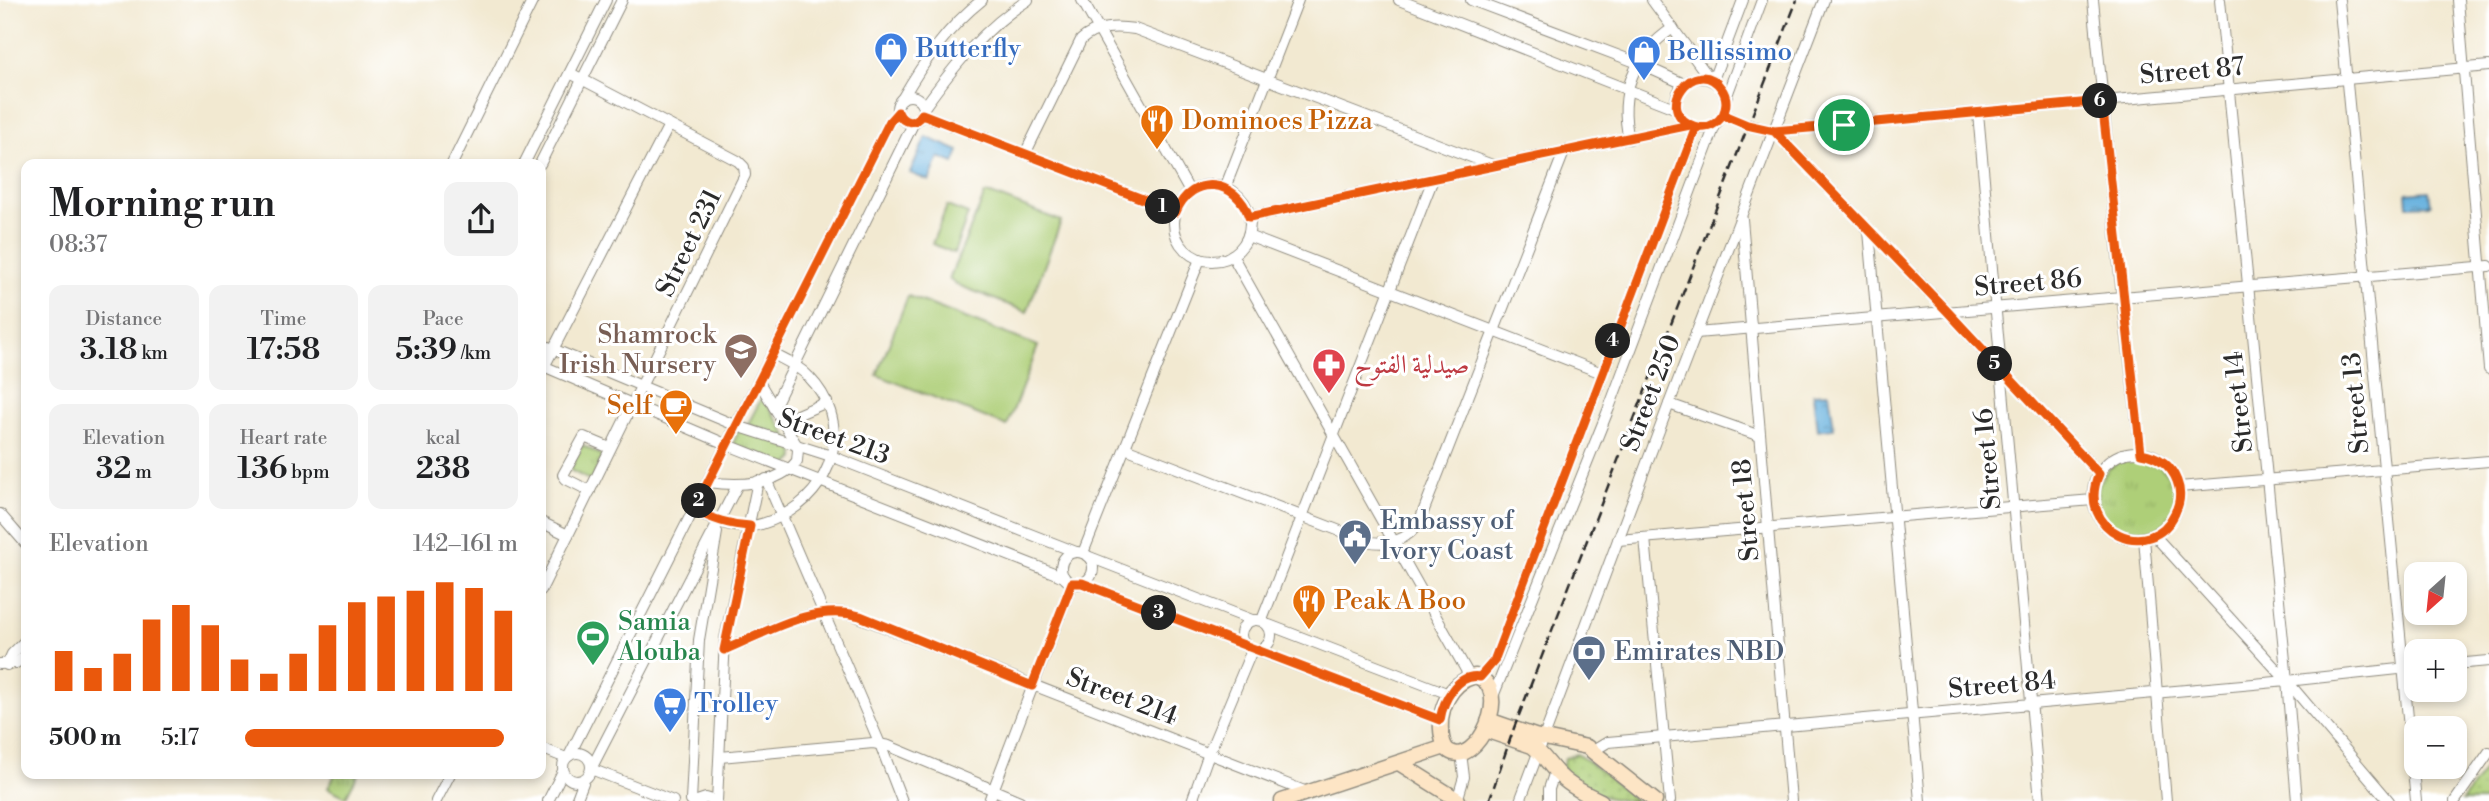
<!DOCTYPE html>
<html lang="en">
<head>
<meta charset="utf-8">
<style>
  body { margin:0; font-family:"Libre Bodoni",Amiri,serif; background:#f2f2f2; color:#202124; height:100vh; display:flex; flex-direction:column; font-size:26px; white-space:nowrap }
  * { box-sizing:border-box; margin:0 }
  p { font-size:23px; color:#757577 }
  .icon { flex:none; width:38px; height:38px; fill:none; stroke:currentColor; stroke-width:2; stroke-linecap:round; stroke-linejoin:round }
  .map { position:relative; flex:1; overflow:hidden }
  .drawer { position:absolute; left:21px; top:159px; width:525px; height:620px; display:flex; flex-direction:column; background:#fff; border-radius:14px; box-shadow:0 4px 10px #0003 }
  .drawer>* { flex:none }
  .needle { width:46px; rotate:207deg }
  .fabs { position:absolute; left:2404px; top:562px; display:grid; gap:14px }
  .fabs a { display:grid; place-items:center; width:63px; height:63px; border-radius:14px; background:#fff; box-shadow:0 4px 10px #0003; font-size:35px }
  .pin { position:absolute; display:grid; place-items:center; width:60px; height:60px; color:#fff; margin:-30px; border:4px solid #fff; border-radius:50%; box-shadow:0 2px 7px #0007 }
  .km { position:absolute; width:35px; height:35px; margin:-18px; border-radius:50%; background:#222; color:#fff; font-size:19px; line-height:35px; text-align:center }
  .round { display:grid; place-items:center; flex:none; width:74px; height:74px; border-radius:14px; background:#f2f2f2 }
  .headline { display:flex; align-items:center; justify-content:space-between; height:119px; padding:0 28px }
  h1 { font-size:38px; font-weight:600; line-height:52px }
  .figures { display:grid; grid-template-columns:repeat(3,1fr); gap:10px; height:119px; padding:7px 28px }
  .figures div { display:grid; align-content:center; border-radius:14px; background:#f2f2f2; text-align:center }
  .figures b { font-size:30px; font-weight:600 }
  .figures small { font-size:19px; font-weight:400 }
  .figures p { font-size:19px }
  .chart { height:196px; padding:14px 28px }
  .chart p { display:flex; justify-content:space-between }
  .chart svg { width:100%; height:126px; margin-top:7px; stroke:#ea580c; stroke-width:6 }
  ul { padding:0 28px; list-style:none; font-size:23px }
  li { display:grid; grid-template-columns:112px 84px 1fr; align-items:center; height:52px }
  li i { height:18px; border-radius:9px; background:#ea580c }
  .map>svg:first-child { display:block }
</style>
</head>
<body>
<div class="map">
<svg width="2489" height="801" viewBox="0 0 2489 801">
  <defs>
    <pattern id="grass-dots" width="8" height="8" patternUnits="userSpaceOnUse" patternTransform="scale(1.75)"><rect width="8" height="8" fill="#aecf78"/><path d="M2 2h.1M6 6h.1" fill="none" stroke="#96b268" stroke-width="1.8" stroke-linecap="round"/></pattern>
    <pattern id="park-tufts" width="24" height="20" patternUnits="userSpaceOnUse" patternTransform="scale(1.75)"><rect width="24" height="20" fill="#aecf78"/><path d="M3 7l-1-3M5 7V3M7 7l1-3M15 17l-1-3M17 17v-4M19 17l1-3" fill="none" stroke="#96b268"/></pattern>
    <pattern id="water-ripples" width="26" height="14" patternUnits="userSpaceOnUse" patternTransform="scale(1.75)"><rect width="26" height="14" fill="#66b1de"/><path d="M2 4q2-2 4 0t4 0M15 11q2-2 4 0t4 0" fill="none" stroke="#5490b4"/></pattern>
  </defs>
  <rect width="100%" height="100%" fill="#fff"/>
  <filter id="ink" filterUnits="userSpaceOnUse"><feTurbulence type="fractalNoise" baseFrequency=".0143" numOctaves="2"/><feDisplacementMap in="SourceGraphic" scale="14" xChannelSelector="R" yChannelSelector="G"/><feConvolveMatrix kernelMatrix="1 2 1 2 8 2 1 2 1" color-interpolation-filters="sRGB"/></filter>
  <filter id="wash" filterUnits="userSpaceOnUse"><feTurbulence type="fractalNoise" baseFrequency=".00686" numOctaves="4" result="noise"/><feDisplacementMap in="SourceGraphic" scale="28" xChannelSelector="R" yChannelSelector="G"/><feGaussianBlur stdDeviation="1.57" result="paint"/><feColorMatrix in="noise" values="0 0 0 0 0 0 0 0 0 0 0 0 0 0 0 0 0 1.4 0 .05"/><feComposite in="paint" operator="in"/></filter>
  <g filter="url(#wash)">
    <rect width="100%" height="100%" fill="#f2e9d1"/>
    <g fill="url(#grass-dots)" stroke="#6c7d52" stroke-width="2">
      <path d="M1577,754L1601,771L1636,801C1616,801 1579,793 1566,777C1564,774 1563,770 1562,766L1565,758Z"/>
      <path d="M2489,763V801H2462Z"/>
    </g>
    <g fill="url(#park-tufts)" stroke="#6c7d52" stroke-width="2">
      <path d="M761,399H764L790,440L748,424Z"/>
      <path d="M739,429L794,447L795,458L787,466L733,444Z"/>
      <path d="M582,445L603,456L591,481L570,470Z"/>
      <circle cx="2136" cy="497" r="39"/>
      <path d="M335,774H358L346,797L328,788Z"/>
    </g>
    <g fill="#aecf78" stroke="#6c7d52" stroke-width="2">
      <path d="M985,194H991L1061,221L1027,312L955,284L949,279Z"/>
      <path d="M947,206L968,214L954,253L932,244Z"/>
      <path d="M908,296L1038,346L1007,426L877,375Z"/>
    </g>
    <g fill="url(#water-ripples)" stroke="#486e84" stroke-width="2">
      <path d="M926,137L959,151L954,163L939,157L929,181L910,173Z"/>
      <path d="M2429,191L2431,205L2408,206L2407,193Z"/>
      <path d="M1829,393L1834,428L1817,430L1813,394Z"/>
    </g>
  </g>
  <g filter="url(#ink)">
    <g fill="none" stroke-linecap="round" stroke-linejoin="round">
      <g stroke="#8e8a7e" stroke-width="12">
        <g id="minor">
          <path d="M1082,0L1190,192"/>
          <path d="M1399,0L1677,109"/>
          <path d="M1471,0L1638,63L1684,84"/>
          <path d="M1652,0L1710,79"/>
          <path d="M2093,0L2122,296L2141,453"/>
          <path d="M2220,0L2287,681L2297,801"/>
          <path d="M2339,0L2416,801"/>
          <path d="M2458,0L2489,369"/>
          <circle cx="1701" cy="103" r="25"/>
          <path d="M1713,80L1743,0"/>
          <circle cx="910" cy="109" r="13"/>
          <path d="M1726,98L1762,0"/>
          <path d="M902,99C924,61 948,27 982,0"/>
          <path d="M923,109C953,67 984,28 1028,0"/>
          <path d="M1978,113L2040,801"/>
          <path d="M922,114L1176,212"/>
          <path d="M1723,115L1747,125L1774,131L2489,66"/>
          <path d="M1774,131L1947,311L2099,474"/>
          <path d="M1629,139C1618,93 1634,54 1673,28"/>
          <path d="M1025,154L1081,40C1097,26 1115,26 1135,29L1495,166"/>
          <path d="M452,164L533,0"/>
          <path d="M524,164L606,0"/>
          <path d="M540,164L622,0"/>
          <circle cx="1212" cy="223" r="38"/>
          <path d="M1225,188L1298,0"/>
          <path d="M1249,217L1690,125"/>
          <path d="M1742,219L1791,801"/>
          <path d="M1869,231L1920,801"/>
          <path d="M1248,236L1602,373"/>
          <path d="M1232,255L1470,677"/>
          <path d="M1696,333L2489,266"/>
          <path d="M541,344L737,426L831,456L1076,552"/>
          <path d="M541,365L728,445L1064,577"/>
          <path d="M544,367L669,125"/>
          <path d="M1669,404L1760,436"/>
          <path d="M774,407L914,122"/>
          <path d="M783,421L827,402"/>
          <path d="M1125,448L1366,541C1388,546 1409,541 1420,520L1564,152"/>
          <circle cx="2136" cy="495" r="43"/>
          <path d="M766,479L880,744L902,801"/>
          <path d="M709,482C736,486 778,486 797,461L798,450L796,444L759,382"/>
          <path d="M2179,487L2489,461"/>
          <path d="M590,491L566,479L563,475L584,437L610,448"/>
          <path d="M694,510C707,516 720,523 734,526C754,529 774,521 790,511C838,481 850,419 809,377C799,366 786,361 773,354"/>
          <path d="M0,514L26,544"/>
          <path d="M541,522L568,535"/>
          <path d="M2154,535L2287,681L2389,801"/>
          <path d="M1645,538L1670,801"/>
          <path d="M2144,538L2166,801"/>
          <path d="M1618,540L2093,500"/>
          <circle cx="1077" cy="568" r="16"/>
          <path d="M1083,553L1200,259"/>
          <path d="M1087,556L1252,620"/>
          <path d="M1082,583L1246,646"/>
          <path d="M541,590L745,175L744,167L738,161L570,73"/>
          <circle cx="1256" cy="635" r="15"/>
          <path d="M1262,620L1433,179"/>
          <path d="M1269,625L1449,694"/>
          <path d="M724,650C764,634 807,606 851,614L1307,792"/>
          <path d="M1255,650L1440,720"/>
          <path d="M0,664L16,663L26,655"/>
          <path d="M2455,664L2489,661"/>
          <path d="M7,665L12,654L26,640"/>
          <path d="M1480,677L1494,661L1696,127"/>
          <path d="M1492,699L1609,408L1716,123"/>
          <path d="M541,748L566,758"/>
          <path d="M1593,751L1608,742L2287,681L2417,667"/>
          <circle cx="577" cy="767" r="14"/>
          <path d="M569,756L890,121L898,112"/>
          <path d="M720,757L873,743L889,746L1020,801"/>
          <path d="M592,767L738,484"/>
          <path d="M591,769L673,801"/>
          <path d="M436,801L450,774"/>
          <path d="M548,801L563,771"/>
          <path d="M576,801L584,780"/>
          <path d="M691,801L699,640L717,532"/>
          <path d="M697,801L706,798L716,801"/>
          <path d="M717,801L725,639L758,481"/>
          <path d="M989,801L1072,583"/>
          <path d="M1192,801L1209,753L1252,650"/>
          <path d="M1457,801L1464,777L1461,753"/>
          <path d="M1520,801L1669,404L1824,0"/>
          <path d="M1549,801V789L1555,771"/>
          <path d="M2455,801L2489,752"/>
        </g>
      </g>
      <g stroke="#8e8a7e" stroke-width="17">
        <g id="secondary">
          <path d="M1475,676C1515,687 1476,770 1449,751C1444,748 1443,742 1442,737C1437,711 1449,683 1475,676Z"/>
          <path d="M1489,720L1535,736L1587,747L1655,801"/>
          <path d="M1485,730L1532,746C1543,754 1549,765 1559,775C1571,787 1586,794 1601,801"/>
          <path d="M1399,763L1458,800"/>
          <path d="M1282,801L1445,747"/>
        </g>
      </g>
      <use href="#minor" stroke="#fff" stroke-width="10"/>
      <use href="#secondary" stroke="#fde5c5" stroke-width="14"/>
      <path stroke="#2b2b2b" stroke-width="2.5" stroke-dasharray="10 5" stroke-linecap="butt" d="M1489,801L1514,728L1797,0"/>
    </g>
  </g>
  <g fill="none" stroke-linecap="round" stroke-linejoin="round" filter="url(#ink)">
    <g stroke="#fff" stroke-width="14">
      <path id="route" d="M1844,125L1774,131L1747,125L1723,115C1715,127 1703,130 1690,125L1249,217C1237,179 1192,173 1176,212L922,114C915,125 903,124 898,112L890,121L694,510C713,519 729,525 750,526L724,650C768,632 812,603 860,616L1032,686L1072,583H1082L1440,720C1443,701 1457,673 1480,677L1494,661L1696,127C1650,112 1696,53 1721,88C1728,97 1727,106 1723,115L1747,125L1774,131L1947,311L2099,474C2074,531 2151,565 2175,513C2180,503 2181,491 2177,481C2171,465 2158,456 2141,453L2102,101L1844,125"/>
    </g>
    <use href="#route" stroke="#ea580c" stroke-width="9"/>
  </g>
  <defs>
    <g id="shop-pin" transform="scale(1.75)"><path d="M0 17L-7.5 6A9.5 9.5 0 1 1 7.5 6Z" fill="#3f7fe0" stroke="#fff"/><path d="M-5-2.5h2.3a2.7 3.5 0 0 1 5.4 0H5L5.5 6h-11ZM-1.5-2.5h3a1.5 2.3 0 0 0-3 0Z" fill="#fff"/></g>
    <g id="restaurant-pin" transform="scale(1.75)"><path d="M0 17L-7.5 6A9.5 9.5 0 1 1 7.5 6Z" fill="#e8710a" stroke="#fff"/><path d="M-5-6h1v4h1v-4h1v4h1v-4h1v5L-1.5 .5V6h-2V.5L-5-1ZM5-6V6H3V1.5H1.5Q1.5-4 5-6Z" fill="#fff"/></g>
    <g id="school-pin" transform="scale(1.75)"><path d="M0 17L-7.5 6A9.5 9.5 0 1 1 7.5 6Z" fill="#8d6e63" stroke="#fff"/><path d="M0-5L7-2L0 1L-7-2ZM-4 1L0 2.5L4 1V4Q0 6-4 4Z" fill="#fff"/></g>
    <g id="pharmacy-pin" transform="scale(1.75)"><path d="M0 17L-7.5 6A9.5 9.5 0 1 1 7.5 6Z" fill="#e0444e" stroke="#fff"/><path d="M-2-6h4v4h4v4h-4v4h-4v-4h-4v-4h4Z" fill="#fff"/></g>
    <g id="cafe-pin" transform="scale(1.75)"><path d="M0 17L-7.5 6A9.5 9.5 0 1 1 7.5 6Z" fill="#e8710a" stroke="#fff"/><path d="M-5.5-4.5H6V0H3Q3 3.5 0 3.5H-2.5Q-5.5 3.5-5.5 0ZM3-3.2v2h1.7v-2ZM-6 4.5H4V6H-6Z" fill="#fff"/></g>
    <g id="civic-pin" transform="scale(1.75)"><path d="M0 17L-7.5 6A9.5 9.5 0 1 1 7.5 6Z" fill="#5c6f8a" stroke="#fff"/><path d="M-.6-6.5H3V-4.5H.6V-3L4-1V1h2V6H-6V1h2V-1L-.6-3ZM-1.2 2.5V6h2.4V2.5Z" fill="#fff"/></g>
    <g id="stadium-pin" transform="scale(1.75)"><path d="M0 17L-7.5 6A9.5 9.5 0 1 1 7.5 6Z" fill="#2e9e5b" stroke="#fff"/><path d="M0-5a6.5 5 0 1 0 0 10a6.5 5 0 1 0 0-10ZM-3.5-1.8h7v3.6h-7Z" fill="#fff"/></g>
    <g id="bank-pin" transform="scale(1.75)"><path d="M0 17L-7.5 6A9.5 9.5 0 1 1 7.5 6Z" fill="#5c6f8a" stroke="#fff"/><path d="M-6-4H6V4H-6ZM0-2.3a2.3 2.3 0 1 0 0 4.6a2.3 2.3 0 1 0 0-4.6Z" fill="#fff"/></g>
    <g id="supermarket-pin" transform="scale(1.75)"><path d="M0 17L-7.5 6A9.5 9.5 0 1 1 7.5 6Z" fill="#3f7fe0" stroke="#fff"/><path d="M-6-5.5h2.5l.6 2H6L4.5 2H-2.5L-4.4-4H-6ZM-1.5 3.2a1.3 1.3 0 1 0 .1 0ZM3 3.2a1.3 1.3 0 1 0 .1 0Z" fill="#fff"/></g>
  </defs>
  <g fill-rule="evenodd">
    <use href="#shop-pin" x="891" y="49"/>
    <use href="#shop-pin" x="1644" y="52"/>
    <use href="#restaurant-pin" x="1157" y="121"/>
    <use href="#school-pin" x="741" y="350"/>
    <use href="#pharmacy-pin" x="1329" y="365"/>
    <use href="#cafe-pin" x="676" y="406"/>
    <use href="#civic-pin" x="1355" y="536"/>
    <use href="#restaurant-pin" x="1309" y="601"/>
    <use href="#stadium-pin" x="593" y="637"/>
    <use href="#bank-pin" x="1589" y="652"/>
    <use href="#supermarket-pin" x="670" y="704"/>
  </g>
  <g text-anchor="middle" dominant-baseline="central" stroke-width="6" stroke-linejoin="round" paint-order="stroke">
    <g font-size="26" fill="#366cbe" stroke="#fff" text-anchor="start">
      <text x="916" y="49">Butterfly</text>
      <text x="1668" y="52">Bellissimo</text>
      <text x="694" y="704">Trolley</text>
    </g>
    <g font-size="26" fill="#2b2b2b" stroke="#fff">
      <text transform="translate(2192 71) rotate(-5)">Street 87</text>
      <text transform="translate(689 243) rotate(-64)">Street 231</text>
      <text transform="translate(2028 283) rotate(-5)">Street 86</text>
      <text transform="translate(1651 393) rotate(-69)">Street 250</text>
      <text transform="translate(2239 402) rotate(-96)">Street 14</text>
      <text transform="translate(2356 403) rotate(-95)">Street 13</text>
      <text transform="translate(834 437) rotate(20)">Street 213</text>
      <text transform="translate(1988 459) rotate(-95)">Street 16</text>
      <text transform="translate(1746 510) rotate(-95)">Street 18</text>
      <text transform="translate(2002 685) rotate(-5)">Street 84</text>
      <text transform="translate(1122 697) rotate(21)">Street 214</text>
    </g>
    <g font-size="26" fill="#c56008" stroke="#fff" text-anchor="start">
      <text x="1182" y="121">Dominoes Pizza</text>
      <text x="652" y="406" text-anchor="end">Self</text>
      <text x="1334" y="601">Peak A Boo</text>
    </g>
    <g font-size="26" fill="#785e54" stroke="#fff" text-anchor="end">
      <text x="716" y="335">Shamrock<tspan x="716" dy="30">Irish Nursery</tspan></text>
    </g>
    <g font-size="26" fill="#be3a42" stroke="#fff" text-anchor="start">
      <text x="1354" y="365">صيدلية الفتوح</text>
    </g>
    <g font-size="26" fill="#4e5e75" stroke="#fff" text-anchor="start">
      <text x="1380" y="521">Embassy of<tspan x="1380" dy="30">Ivory Coast</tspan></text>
      <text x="1614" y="652">Emirates NBD</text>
    </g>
    <g font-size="26" fill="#27864d" stroke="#fff" text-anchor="start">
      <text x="618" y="622">Samia<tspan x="618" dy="30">Alouba</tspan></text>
    </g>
  </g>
</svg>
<div class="fabs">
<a><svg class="needle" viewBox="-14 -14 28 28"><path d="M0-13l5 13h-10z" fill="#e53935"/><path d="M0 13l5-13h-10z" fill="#757577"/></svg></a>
<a>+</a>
<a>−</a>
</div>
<div class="pin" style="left:1844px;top:125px;background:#1e9e55"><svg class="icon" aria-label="arrive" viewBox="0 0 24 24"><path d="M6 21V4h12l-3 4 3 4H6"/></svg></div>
<b class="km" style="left:1163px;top:207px">1</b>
<b class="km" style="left:699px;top:501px">2</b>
<b class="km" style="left:1159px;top:613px">3</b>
<b class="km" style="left:1613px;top:341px">4</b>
<b class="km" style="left:1995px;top:364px">5</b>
<b class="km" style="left:2100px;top:101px">6</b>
<section class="drawer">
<div class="headline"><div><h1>Morning run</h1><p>08:37</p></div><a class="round"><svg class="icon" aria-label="share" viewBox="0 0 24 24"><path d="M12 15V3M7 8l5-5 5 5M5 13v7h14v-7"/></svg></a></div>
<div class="figures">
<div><p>Distance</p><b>3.18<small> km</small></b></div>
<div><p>Time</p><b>17:58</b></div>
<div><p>Pace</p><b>5:39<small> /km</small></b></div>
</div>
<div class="figures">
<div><p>Elevation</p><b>32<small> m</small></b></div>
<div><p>Heart rate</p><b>136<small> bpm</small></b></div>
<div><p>kcal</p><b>238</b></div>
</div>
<div class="chart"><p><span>Elevation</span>142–161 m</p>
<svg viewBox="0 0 160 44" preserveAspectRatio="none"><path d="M5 44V30M15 44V36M25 44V31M35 44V19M45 44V14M55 44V21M65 44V33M75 44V38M85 44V31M95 44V21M105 44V13M115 44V11M125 44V9M135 44V6M145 44V8M155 44V16"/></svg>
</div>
<ul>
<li><b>500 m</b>5:17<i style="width:95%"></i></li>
</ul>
</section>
</div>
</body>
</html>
